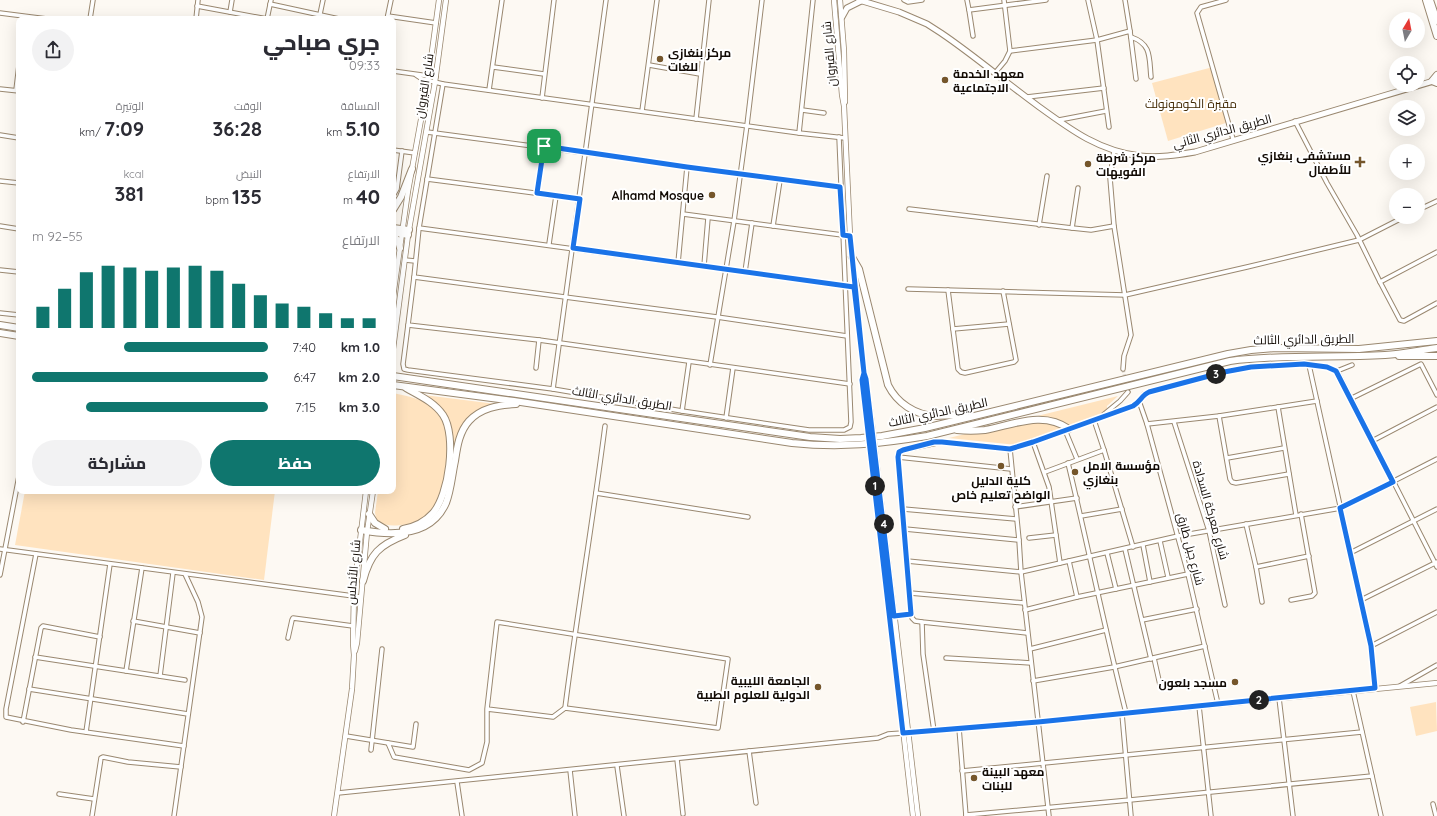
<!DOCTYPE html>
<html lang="ar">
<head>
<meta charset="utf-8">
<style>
  body { margin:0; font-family:Quicksand,Cairo,sans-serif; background:#f2f2f3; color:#2b2b33; direction:rtl; height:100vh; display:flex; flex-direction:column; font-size:15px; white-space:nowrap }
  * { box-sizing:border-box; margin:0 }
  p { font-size:13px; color:#7c7c81 }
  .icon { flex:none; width:22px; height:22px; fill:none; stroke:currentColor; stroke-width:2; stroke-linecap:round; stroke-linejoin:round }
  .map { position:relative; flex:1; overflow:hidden; direction:ltr }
  .side { position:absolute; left:16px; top:16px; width:380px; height:478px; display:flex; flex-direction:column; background:#fff; border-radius:8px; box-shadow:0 4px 16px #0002; direction:rtl }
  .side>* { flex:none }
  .needle { width:26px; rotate:10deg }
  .controls { position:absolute; left:1389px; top:12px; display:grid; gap:8px }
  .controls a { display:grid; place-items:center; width:36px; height:36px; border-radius:50%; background:#fff; box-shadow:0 4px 16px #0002; font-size:20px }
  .pin { position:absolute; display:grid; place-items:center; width:34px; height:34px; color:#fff; margin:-17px; border-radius:8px; box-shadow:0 2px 6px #0006 }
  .km { position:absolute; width:20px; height:20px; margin:-10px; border-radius:50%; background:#222; color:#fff; font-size:11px; line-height:20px; text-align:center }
  .round { display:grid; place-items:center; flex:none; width:42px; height:42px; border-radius:21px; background:#f2f2f3 }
  .headline { display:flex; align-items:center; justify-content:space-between; height:68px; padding:0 16px }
  h1 { font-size:22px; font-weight:800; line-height:30px }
  .stats { display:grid; grid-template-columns:repeat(3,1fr); gap:6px; height:68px; padding:4px 16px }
  .stats div { display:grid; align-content:center }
  .stats b { font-size:20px; font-weight:800 }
  .stats small { font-size:11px; font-weight:400 }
  .stats p { font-size:11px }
  .chart { height:112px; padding:8px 16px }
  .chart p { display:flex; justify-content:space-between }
  .chart svg { width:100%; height:72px; margin-top:4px; stroke:#0f766e; stroke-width:6 }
  .action { display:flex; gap:8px; margin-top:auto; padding:8px 16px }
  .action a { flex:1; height:46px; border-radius:24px; background:#0f766e; color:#fff; font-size:16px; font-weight:800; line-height:46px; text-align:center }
  .action a+a { background:#f2f2f3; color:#2b2b33 }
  ul { padding:0 16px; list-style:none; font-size:13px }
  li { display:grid; grid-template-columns:64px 48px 1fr; align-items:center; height:30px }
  li i { height:10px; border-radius:5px; background:#0f766e }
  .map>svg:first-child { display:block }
</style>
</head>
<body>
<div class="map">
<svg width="1437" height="816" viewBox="0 0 1437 816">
  <rect width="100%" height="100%" fill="#fdf9f3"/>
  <g fill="#ffe3bf">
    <path d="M1213,67L1229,122L1168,141L1152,83Z"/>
    <path d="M393,393C408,396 424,399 435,410C442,417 446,427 447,437C448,456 444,494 433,508C425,519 414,524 401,525C393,526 385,526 377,521L375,513L378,491H393Z"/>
    <path d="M424,395L496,404L460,430L454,447C452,420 448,410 424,395Z"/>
    <path d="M1118,396L1107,406V413L1017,445L949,438Z"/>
    <path d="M25,491H275L264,580L15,545Z"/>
    <path d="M1436,702L1437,731L1416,736L1410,707Z"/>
  </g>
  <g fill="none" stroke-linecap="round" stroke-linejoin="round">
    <path stroke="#dad5cf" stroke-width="3.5" stroke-dasharray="3.5 2" stroke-linecap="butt" d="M1123,369L1128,392"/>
    <g stroke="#9a8870" stroke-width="5.5">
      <g id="street">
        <path d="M904,0L908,2L922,0"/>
        <path d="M967,0L969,10L1046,0"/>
        <path d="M1088,0L1097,40L1109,127"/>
        <path d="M1125,0L1130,31"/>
        <path d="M1226,0L1201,7L1197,13L1233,139"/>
        <path d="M270,4L339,19"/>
        <path d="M197,6L267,19L271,0"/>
        <path d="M969,10L973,36"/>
        <path d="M230,12L232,0"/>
        <path d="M0,13L47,19"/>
        <path d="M388,16L436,23"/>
        <path d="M90,19L93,0"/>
        <path d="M196,19L198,0"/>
        <path d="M319,19L323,0"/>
        <path d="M387,19L391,0"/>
        <path d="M1131,37C1152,44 1149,58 1151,77"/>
        <path d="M1010,51L1097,40L1130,31L1136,79"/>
        <path d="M649,65L700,74"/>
        <path d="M493,67L544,74"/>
        <path d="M393,71L436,77"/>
        <path d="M995,73L1005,61L1010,51L1004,0"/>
        <path d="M416,75L422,79L443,84L799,133L845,138"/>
        <path d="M443,84L419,228L854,287"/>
        <path d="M0,89L19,91"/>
        <path d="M16,90L19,65"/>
        <path d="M489,90L502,0"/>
        <path d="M1027,97L1104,88"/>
        <path d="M542,98L554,0"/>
        <path d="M802,110L824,113"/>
        <path d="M642,111L657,0"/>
        <path d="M696,119L709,0"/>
        <path d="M1059,120L1106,111"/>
        <path d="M1295,121L1327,183L1357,235L1380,282L1400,320L1404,321L1437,303"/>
        <path d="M427,132L841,187"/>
        <path d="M799,133L813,0"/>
        <path d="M0,135L19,138"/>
        <path d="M393,150L415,153"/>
        <path d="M1114,151L1110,178L1114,226L1131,335L1124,356L1123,369"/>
        <path d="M427,179L580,199"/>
        <path d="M0,181L19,183"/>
        <path d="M537,193L544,146"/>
        <path d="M393,196L397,189L402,151"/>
        <path d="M909,209L1072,228L1091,230L1114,226"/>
        <path d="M1418,210L1437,201"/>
        <path d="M683,214L850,236"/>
        <path d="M1039,225L1047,176"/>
        <path d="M0,226L19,229"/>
        <path d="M773,226L780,180"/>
        <path d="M419,228L414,277L717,317L847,336"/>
        <path d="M1072,228L1078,188"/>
        <path d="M549,244L556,196"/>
        <path d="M405,260L415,261"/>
        <path d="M678,263L687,167"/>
        <path d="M704,266L708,218"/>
        <path d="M0,270L19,272"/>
        <path d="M745,272L752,223"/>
        <path d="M414,277L408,325L539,340L850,384"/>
        <path d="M1380,282L1437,252"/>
        <path d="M908,289L1125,295L1247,267L1359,240L1404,217"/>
        <path d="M948,290L958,369L961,372L965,373L1014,362L1016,360L1003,291"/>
        <path d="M0,313L19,315"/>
        <path d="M408,325L403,364L404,369L408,370L553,389L682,411L809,430H844L850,427L851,422L839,137"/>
        <path d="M953,329L1009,324"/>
        <path d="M710,365L734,221L747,125L762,0"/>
        <path d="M1309,365L1371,646L1375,688"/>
        <path d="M536,368L539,340"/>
        <path d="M1337,371L1437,567"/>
        <path d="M553,389L606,0"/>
        <path d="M1350,399L1421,364L1437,395"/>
        <path d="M1139,401L1147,424L1188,574L1218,704"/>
        <path d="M1278,407L1296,515"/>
        <path d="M682,411L689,362"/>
        <path d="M1103,415L1120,401L1128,392"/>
        <path d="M1219,416L1230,479L1232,482L1236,483L1289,474"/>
        <path d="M726,418L733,368"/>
        <path d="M1094,420L1104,450"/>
        <path d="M1174,422L1209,531L1225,605"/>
        <path d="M1147,424L1219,416L1317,401"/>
        <path d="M1065,430L1077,459"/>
        <path d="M1372,441L1437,407"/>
        <path d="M1033,442L1049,487L1060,563"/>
        <path d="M1010,449L1019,540L1021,572L1049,816"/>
        <path d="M898,457L1011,469"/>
        <path d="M1227,458L1284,448"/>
        <path d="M1068,463C1088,546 1105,630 1126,713"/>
        <path d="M1045,472L1104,450L1133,547"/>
        <path d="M596,493L748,517"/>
        <path d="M1015,507L1077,498"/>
        <path d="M903,509L1016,519"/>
        <path d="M1081,516L1122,509"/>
        <path d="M1246,524L1256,567L1262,602"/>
        <path d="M905,529L1019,540"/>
        <path d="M1029,538L1056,535"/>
        <path d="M1160,541L1168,577"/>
        <path d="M1143,545L1150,582"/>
        <path d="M0,549L361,597"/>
        <path d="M1125,549L1151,659"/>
        <path d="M1107,553L1116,589"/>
        <path d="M1350,553L1437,509"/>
        <path d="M36,554L6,709V717L71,730L184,746"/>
        <path d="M907,561L1021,572L1178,536L1341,508L1437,459"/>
        <path d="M1069,561L1077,597"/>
        <path d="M1256,567L1309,556"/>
        <path d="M0,575L19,476"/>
        <path d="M910,593L1024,603"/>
        <path d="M1291,600L1312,596L1315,593L1301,514"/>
        <path d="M1361,600L1437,562"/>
        <path d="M1025,610L1077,597L1188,574"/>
        <path d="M894,617L911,614"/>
        <path d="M1142,620L1197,609"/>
        <path d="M133,621L200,633"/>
        <path d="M922,622L923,654L934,731"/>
        <path d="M1027,633L922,622L915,621L912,618L898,457L899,453L903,450L942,442L1010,449L1033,442L1133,406L1137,403L1144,394L1149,392L1224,372L1260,366L1304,364L1327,367L1337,371L1352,365"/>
        <path d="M288,638L292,620L293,618L353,626"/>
        <path d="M1371,646L1437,612"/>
        <path d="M1030,649L1106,630"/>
        <path d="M35,657L185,680"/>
        <path d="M946,658L1031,663"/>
        <path d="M1154,658L1160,685"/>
        <path d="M126,671L142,568"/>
        <path d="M160,676L173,573"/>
        <path d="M1033,681L1114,667L1205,646"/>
        <path d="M1400,686L1437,665"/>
        <path d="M29,689L188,714"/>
        <path d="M1353,691L1381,816"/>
        <path d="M1279,698L1293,816"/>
        <path d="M1199,706L1211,816"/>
        <path d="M565,708C577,614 593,520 605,426"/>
        <path d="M1122,714L1131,816"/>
        <path d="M23,722L41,628L43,626L100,637"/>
        <path d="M959,728L966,816"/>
        <path d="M86,732L110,564"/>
        <path d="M346,736L413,747L416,724"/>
        <path d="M388,743L394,757L469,770L482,763L487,742V709L497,622L728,659L718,728L565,708L553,717L487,709"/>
        <path d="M371,750L382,649"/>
        <path d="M749,751L756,803"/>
        <path d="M677,759L683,814"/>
        <path d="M617,766L624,816"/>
        <path d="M570,770L575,816"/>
        <path d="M962,771L1362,732"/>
        <path d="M457,782L462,816"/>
        <path d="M338,793L878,738L888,734L903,733"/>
        <path d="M59,794L94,799"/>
        <path d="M1433,804L1436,816"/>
        <path d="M966,815L1130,800L1372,776"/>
        <path d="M92,816L101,758L103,757L128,762L181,767"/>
        <path d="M174,816L202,617L198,602L185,574"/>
      </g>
    </g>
    <g stroke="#9a8870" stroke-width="6">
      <g id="secondary">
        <path d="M834,0L842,95L844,106L850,236L864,373L862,380L868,425"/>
        <path d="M840,0L844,51L845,102"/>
        <path d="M393,297L408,191L428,81L439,0"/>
        <path d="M393,349L408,235L435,82L446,0"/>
        <path d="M864,373L866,379L872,424"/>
        <path d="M876,458L918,816"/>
        <path d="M872,459L913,816"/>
        <path d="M355,651L357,643L367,532L373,491"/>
        <path d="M903,733L1038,722L1437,683"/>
        <path d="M334,816L352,689L354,655L353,643L354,591L366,491"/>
      </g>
    </g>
    <g stroke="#9a8870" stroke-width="7">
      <g id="primary">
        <path d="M859,0L899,12L927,24L941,33C975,56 1005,82 1038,106C1071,130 1099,151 1140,156C1159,158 1177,155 1195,152L1437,80"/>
        <path d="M842,17L847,8L861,1"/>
      </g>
    </g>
    <g stroke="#9a8870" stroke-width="8">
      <g id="highway">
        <path d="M1426,0L1437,36"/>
        <path d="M1430,0L1437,21"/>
        <path d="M1437,75L1432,81L1437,83"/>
        <path d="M393,210L401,197L412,169"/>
        <path d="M393,228L409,230"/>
        <path d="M393,232L408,235"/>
        <path d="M393,235L398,241L400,248"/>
        <path d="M852,257L859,269L888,385C897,403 915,415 935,416C946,416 956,414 966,416"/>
        <path d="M0,325L19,328"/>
        <path d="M0,333L19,336"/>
        <path d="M1399,356H1437"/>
        <path d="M393,376L810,437L840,439L861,438L882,436L925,428L1228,354L1251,350L1276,348L1359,349L1437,341"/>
        <path d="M393,385L514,401L792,443C841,448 879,444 927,436L1230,361C1282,354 1333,358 1385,355C1403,354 1420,350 1437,348"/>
        <path d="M957,430C966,431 975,431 985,430C1013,425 1043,410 1069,429"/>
        <path d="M369,514L375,523L385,529"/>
        <path d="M403,529C415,527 425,522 433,513C449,495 457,436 443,415C434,402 420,396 406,388"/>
        <path d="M361,530C392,536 431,537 446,503C451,490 452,475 455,461C457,448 459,432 469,421C481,408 498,405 516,404"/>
        <path d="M363,581C370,554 379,545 405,535"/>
      </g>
    </g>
    <use href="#street" stroke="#fff" stroke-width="3.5"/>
    <use href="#secondary" stroke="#fff" stroke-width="4.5"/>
    <use href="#primary" stroke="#fff" stroke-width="5"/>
    <use href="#highway" stroke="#fff" stroke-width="6"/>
    <g stroke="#9a8870" stroke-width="6" stroke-linecap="butt">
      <g id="secondary-bridge">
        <path d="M872,424L876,458"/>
        <path d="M868,425L872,459"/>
      </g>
    </g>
    <use href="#secondary-bridge" stroke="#fff" stroke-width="4.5"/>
  </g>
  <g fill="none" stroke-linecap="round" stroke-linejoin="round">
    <g stroke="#fff" stroke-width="8">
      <path id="route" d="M544,146L687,167L840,187L843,235L850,236L864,373L862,380L903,733L1038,722L1375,688L1371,646L1340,508L1393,482L1336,371L1327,367L1304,364L1251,367L1224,372L1149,392C1142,395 1140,402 1133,406L1033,442L1010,449L942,442H934L903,450L899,452L898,457L911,614L894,616L866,379L864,373L854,287L573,248L580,199L537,193L544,146"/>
    </g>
    <use href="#route" stroke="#1a73e8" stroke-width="5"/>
  </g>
  <g fill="#75562b" stroke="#fff" stroke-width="1.5">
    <circle cx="660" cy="59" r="4"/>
    <circle cx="945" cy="80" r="4"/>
    <path d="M1358 156h4v4h4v4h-4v4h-4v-4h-4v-4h4z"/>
    <circle cx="1088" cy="164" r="4"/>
    <circle cx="712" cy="195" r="4"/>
    <circle cx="1001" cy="466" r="4"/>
    <circle cx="1075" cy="472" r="4"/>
    <circle cx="1235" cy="682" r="4"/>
    <circle cx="818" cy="687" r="4"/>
    <circle cx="974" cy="778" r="4"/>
  </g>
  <g text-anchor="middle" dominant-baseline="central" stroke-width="4" stroke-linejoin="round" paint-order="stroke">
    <g font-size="12" font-weight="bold" fill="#110a04" stroke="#fff" text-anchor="start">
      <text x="668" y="52">مركز بنغازي<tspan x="668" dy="14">للغات</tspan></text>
      <text x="953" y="73">معهد الخدمة<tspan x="953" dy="14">الاجتماعية</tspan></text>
      <text x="1351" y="155" text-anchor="end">مستشفى بنغازي<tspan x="1351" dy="14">للأطفال</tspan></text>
      <text x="1096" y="157">مركز شرطة<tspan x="1096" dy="14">الفويهات</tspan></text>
      <text x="704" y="195" text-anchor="end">Alhamd Mosque</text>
      <text x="1083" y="465">مؤسسة الامل<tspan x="1083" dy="14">بنغازي</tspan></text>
      <text x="1001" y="480" text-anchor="middle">كلية الدليل<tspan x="1001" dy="14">الواضح تعليم خاص</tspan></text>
      <text x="810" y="680" text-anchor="end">الجامعة الليبية<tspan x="810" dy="14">الدولية للعلوم الطبية</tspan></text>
      <text x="1227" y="682" text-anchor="end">مسجد بلعون</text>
      <text x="982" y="771">معهد البينة<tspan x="982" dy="14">للبنات</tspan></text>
    </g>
    <g font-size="12" fill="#110a04" stroke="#fff">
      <text transform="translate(829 54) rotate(-95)">شارع القيروان</text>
      <text transform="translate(424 86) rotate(-81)">شارع القيروان</text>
      <text transform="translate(1222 131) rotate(-15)">الطريق الدائري الثاني</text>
      <text transform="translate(1304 339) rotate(-1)">الطريق الدائري الثالث</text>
      <text transform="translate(622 398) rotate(9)">الطريق الدائري الثالث</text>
      <text transform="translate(938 412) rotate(-12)">الطريق الدائري الثالث</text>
      <text transform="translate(1211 510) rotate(74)">شارع معركة السدادة</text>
      <text transform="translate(1191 549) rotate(75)">شارع جبل طارق</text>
      <text transform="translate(353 572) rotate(-85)">شارع الأندلس</text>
    </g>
    <g font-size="12" fill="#3f2701" stroke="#fff">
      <text x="1191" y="103">مقبرة الكومونولث</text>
    </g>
  </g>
</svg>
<div class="controls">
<a><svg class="needle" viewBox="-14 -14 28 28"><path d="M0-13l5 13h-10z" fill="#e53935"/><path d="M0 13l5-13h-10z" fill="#7c7c81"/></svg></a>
<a><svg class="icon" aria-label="locate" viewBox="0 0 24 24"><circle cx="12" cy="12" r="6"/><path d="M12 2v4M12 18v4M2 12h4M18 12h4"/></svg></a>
<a><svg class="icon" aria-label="layers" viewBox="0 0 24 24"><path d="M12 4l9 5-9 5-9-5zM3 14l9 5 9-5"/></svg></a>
<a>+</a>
<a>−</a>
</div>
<div class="pin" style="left:544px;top:146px;background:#1e9e55"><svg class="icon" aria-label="arrive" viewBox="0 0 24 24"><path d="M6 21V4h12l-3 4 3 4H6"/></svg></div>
<b class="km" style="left:875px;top:486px">1</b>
<b class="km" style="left:1259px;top:700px">2</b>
<b class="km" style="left:1216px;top:374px">3</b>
<b class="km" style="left:884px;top:524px">4</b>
<section class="side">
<div class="headline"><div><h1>جري صباحي</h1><p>09:33</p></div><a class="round"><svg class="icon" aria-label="share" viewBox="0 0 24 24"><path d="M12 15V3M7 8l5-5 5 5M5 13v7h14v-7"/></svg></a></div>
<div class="stats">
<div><p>المسافة</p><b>5.10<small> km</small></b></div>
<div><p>الوقت</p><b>36:28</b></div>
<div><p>الوتيرة</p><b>7:09<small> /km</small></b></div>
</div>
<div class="stats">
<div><p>الارتفاع</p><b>40<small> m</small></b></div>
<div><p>النبض</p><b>135<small> bpm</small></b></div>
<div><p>kcal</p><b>381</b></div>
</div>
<div class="chart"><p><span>الارتفاع</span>55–92 m</p>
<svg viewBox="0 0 160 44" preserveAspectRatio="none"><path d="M5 44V31M15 44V20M25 44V10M35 44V6M45 44V7M55 44V9M65 44V7M75 44V6M85 44V9M95 44V17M105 44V24M115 44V29M125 44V31M135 44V35M145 44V38M155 44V38"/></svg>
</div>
<ul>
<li><b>1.0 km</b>7:40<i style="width:61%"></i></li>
<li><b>2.0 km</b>6:47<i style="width:100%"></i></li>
<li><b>3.0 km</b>7:15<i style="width:77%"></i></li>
</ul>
<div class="action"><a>حفظ</a><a>مشاركة</a></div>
</section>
</div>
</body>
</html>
